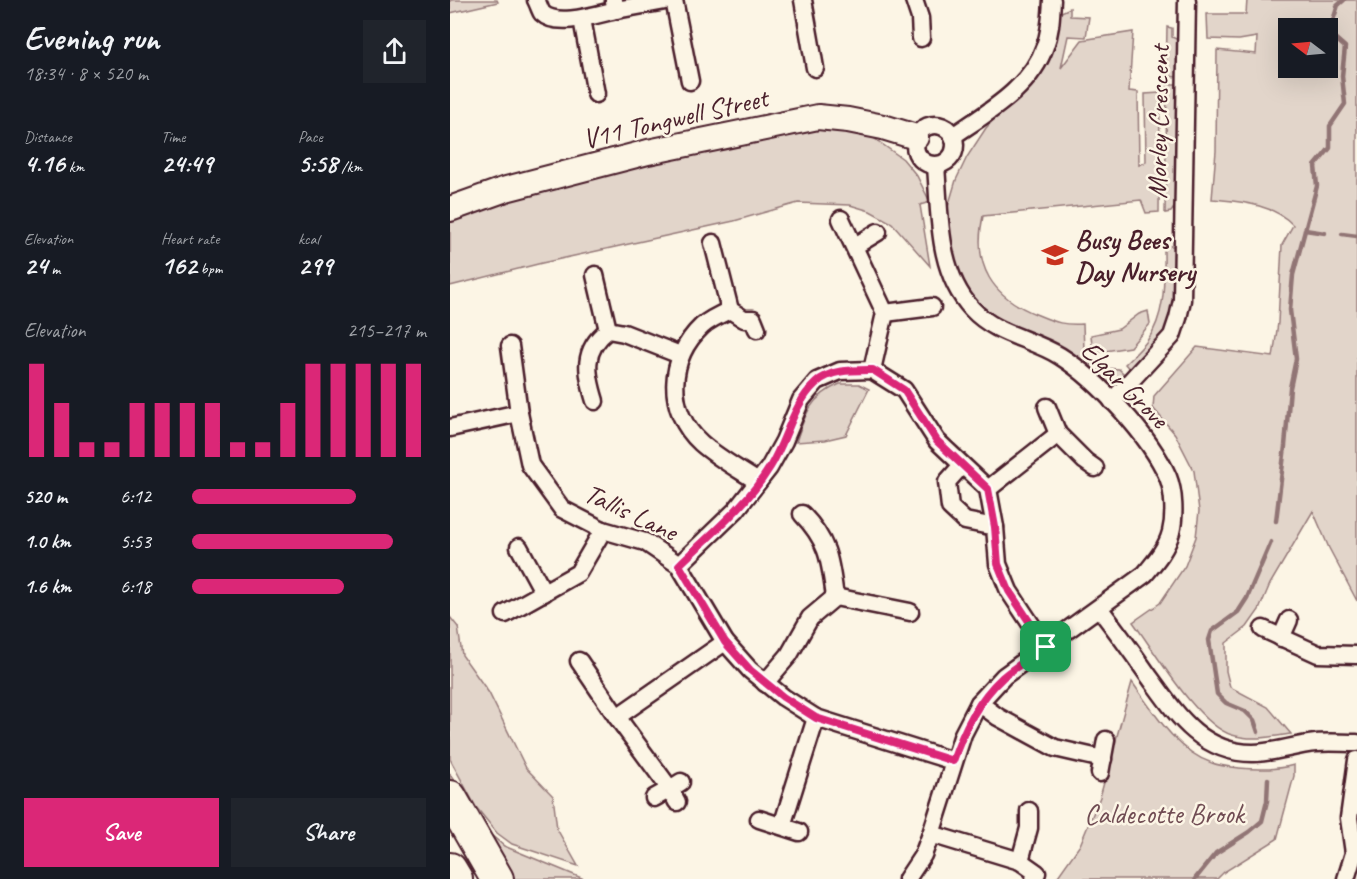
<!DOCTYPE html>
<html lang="en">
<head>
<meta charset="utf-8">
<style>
  body { margin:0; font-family:Caveat,sans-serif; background:#20242c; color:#f1f3f6; height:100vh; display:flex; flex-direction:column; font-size:22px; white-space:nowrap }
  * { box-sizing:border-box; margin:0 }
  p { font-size:20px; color:#9ea1a6 }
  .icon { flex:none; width:33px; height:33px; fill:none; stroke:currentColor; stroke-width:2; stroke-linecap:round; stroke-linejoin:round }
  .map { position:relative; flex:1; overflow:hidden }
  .sheet { display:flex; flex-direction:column; background:#171b24; width:450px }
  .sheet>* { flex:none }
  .needle { width:39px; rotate:286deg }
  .buttons { position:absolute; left:828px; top:18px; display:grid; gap:12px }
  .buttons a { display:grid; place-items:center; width:60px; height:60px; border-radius:0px; background:#171b24; box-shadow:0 6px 24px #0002; font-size:30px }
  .pin { position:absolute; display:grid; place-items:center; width:51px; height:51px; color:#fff; margin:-26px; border-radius:12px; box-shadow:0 3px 9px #0006 }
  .round { display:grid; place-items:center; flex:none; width:63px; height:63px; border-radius:0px; background:#20242c }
  .headline { display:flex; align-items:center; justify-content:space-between; height:102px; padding:0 24px }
  h1 { font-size:33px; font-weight:600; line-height:45px }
  .stats { display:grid; grid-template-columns:repeat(3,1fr); gap:9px; height:102px; padding:6px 24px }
  .stats div { display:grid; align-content:center }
  .stats b { font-size:26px; font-weight:600 }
  .stats small { font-size:16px; font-weight:400 }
  .stats p { font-size:16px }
  .chart { height:168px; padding:12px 24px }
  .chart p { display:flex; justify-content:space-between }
  .chart svg { width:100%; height:108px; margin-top:6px; stroke:#db2777; stroke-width:6 }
  .cta { display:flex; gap:12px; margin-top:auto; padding:12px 24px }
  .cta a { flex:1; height:69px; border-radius:0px; background:#db2777; color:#fff; font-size:24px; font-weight:600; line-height:69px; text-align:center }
  .cta a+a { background:#20242c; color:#f1f3f6 }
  ul { padding:0 24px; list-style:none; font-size:20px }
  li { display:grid; grid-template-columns:96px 72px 1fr; align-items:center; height:45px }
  li i { height:15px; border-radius:8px; background:#db2777 }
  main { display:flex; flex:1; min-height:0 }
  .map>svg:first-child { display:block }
</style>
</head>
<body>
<main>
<section class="sheet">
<div class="headline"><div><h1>Evening run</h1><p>18:34 · 8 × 520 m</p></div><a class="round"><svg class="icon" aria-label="share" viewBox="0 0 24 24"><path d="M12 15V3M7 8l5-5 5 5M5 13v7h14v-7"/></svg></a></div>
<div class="stats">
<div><p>Distance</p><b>4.16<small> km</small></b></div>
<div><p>Time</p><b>24:49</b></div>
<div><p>Pace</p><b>5:58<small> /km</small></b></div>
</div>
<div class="stats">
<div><p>Elevation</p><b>24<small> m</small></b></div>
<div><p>Heart rate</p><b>162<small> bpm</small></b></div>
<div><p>kcal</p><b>299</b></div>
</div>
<div class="chart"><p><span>Elevation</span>215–217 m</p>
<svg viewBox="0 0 160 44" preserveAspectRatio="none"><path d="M5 44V6M15 44V22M25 44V38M35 44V38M45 44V22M55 44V22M65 44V22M75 44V22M85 44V38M95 44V38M105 44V22M115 44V6M125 44V6M135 44V6M145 44V6M155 44V6"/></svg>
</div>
<ul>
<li><b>520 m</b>6:12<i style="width:70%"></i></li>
<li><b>1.0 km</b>5:53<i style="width:86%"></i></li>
<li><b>1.6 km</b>6:18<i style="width:65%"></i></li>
</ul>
<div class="cta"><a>Save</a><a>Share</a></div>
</section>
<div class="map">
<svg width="907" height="879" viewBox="0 0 907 879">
  <rect width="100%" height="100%" fill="#fcf5e5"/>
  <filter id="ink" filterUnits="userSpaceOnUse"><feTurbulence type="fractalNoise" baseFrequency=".0167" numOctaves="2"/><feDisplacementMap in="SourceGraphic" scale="12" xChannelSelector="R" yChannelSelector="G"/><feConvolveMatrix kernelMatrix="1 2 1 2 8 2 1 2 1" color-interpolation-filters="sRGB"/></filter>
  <g filter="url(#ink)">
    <g fill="#e2d5ca" stroke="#967a7a" stroke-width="1.5" fill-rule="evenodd">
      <path d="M0,0H47L48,2L0,13Z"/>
      <path d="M797,0H907V601L879,548L863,511L820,584L809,610L797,627L776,643V671L780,687L818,707L841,734C821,737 801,741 782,735C748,725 705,652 683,622L710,603L735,566L746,537L749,511L744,471L725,434L703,408L704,396L747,347L823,357L828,323L832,245L843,225C822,203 790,202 762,199L766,151L767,50L806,54L807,37L789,40L758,39L757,14H796ZM878,28V68H838V28Z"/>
      <path d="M620,8V16L639,17L636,37L618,36L611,68L632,40L683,32L679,91L688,92L689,165L696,162L695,94L710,93L709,212L696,213L691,200L533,216C522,266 542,297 588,315C607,323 613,325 633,324L634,350L642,366L637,371L550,321L528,303L515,287L505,268L498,230V207L506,180L517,157L536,128L557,105L607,14Z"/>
      <path d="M717,27L722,28V37L730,41V74L727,77L716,76Z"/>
      <path d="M717,84H730L727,203L721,212L715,213Z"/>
      <path d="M379,128L422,137L453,159L467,176L480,202L470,205L480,266L442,223L420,211L400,205L348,203L284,221L92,263L0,286V216L113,181L291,139Z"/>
      <path d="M714,246H727L725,306L718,328L683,373L675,364C682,357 691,349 697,341C717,313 714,278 714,246Z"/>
      <path d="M698,311L700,324L680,347L643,353L641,335L669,329L689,314Z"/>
      <path d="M651,368L669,369L678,378C660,393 660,390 643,376Z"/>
      <path d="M390,384H409L419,389L396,435L375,440L346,442C355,414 361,396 390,384Z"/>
      <path d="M0,617L8,627L12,655L39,693L76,768L103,796L107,829L128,866L62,844L47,833L26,807L0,759Z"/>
      <path d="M682,682C703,711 726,751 762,763C770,766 780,767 789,768C808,770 825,770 844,765V776L827,839L774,872L767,879H606L630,845L650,797Z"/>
      <path d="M0,774L19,808L39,833L54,846L134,879H59L0,783Z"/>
    </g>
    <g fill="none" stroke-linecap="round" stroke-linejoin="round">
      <g stroke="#917474" stroke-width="4.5">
        <path d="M855,230L875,233"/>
        <path d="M892,234L907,236"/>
        <path d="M826,521L835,446L840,388L846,359L840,310L843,275L867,186L865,166L880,148V126L895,104L892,76L895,47L879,33L888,5L887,6L894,0"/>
        <path d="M808,732L804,720L795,711L776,703L767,694L759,640L762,631L788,612L797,598L821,542"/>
        <path d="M745,879L766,853L799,832L812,821L817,801L818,779"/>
      </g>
      <g stroke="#4a1f2b" stroke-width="21">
        <g id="street">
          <path d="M86,0C88,3 90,10 92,13C107,28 148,14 166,10"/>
          <path d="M224,0L240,81"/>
          <path d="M353,0L365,68"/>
          <path d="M464,0L470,18L471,38"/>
          <path d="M164,1L166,10L221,0"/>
          <path d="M132,19L146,94"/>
          <circle cx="485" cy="145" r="20"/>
          <path d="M503,136C538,112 581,88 595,46C601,31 601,15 602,0"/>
          <path d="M391,219L435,313L422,370"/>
          <path d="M263,243L280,310L294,319H303L307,329"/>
          <path d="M405,246L428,232"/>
          <path d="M145,275L158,330"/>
          <path d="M280,310C271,314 260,319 252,326C218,358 215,410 251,443C268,458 290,470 308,482"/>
          <path d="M435,313L482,307"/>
          <path d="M60,346L69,413L80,465L112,509L153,530L195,542L229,565L275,642L300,670L333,697L366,718L503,761"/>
          <path d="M145,401C136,372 132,350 158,330L174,333L230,355"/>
          <path d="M662,401L722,336L728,318L732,300L737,0"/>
          <path d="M597,407L608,434L635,461L645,468"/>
          <path d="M0,428L69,413"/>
          <path d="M512,465L497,482L500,507L515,521L545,527"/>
          <path d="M538,489L608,434"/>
          <path d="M352,514C379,542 380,561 385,597"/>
          <path d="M69,547L94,593"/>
          <path d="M229,565L286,510L319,468L334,441L351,400L367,381L390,371L422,370L454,390L487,441L538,489L545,527L548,564L559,591L596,647"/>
          <path d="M649,608C666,630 682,652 698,675C725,712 750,753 803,753C824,753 844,745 866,743C879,742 893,743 907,743"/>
          <path d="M55,614L128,573L153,530"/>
          <path d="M813,629L868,654L907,655"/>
          <path d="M831,638L839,620"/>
          <path d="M129,661L167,717L220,789L204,798"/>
          <path d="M315,683L339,655L360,618L385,597L460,612"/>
          <path d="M529,703L548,717L605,748L653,759"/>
          <path d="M167,717L275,642"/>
          <path d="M650,773L656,740"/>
          <path d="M227,802L220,789L231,782"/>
          <path d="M309,819L349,832"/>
          <path d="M332,826L366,718"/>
          <path d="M481,834L570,861L587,873L584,879"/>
          <path d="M570,861L579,828V811"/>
          <path d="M457,879L473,855L481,834L513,734L529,703L554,676L695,574C705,562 717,548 721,532C725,516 724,492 718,477C700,436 648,380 610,356C581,338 546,335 522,309C487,271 490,214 486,166"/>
          <path d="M896,879L904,853L899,818L907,760"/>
        </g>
      </g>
      <g stroke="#4a1f2b" stroke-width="28">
        <path id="secondary" d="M0,209L56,189L198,152L368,117L398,120L433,127L466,137"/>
      </g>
      <g stroke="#4a1f2b" stroke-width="36">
        <g id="highway">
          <path d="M0,797L47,879"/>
          <path d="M0,869L6,879"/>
        </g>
      </g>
      <use href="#street" stroke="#fcf5e5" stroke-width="16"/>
      <use href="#secondary" stroke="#fcf5e5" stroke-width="24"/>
      <use href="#highway" stroke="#fcf5e5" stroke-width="32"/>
    </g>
  </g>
  <g fill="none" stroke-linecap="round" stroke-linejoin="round" filter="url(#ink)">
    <g stroke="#fff" stroke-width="12">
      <path id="route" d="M423,370L454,390L487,441L538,489L545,527L548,564L559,591L596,647C582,657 566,666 553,677C528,700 514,729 503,761L366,718L333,697L300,670L275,642L229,565C260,535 297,505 320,467C337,440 342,405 366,383C381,369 403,370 423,370Z"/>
    </g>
    <use href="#route" stroke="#db2777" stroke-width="8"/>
  </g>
  <defs>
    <g id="school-bare" transform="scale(2.07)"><path d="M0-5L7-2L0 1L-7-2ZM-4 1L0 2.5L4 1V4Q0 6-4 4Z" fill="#c8321e" stroke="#fcf5e5" stroke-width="2.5" paint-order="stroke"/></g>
  </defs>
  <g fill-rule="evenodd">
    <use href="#school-bare" x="605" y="255"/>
  </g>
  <g text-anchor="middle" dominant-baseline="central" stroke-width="5" stroke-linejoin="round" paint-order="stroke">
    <g font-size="28" fill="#4a1f2b" stroke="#fcf5e5">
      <text transform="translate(225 118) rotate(-13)">V11 Tongwell Street</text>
      <text transform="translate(708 122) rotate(-89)">Morley Crescent</text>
      <text transform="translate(675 384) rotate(45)">Elgar Grove</text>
      <text transform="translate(181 512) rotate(25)">Tallis Lane</text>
    </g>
    <g font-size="28" font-weight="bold" fill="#4a1f2b" stroke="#fcf5e5" text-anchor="start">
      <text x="625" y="239">Busy Bees<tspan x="625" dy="32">Day Nursery</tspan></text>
    </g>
    <g font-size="28" fill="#704c53" stroke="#fcf5e5">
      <text x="714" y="813">Caldecotte Brook</text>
    </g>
  </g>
</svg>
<div class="buttons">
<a><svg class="needle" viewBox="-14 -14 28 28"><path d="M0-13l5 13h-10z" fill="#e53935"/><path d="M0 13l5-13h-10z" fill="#9ea1a6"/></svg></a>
</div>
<div class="pin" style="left:596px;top:647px;background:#1e9e55"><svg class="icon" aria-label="arrive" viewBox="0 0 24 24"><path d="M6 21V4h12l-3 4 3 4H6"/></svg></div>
</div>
</main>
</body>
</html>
